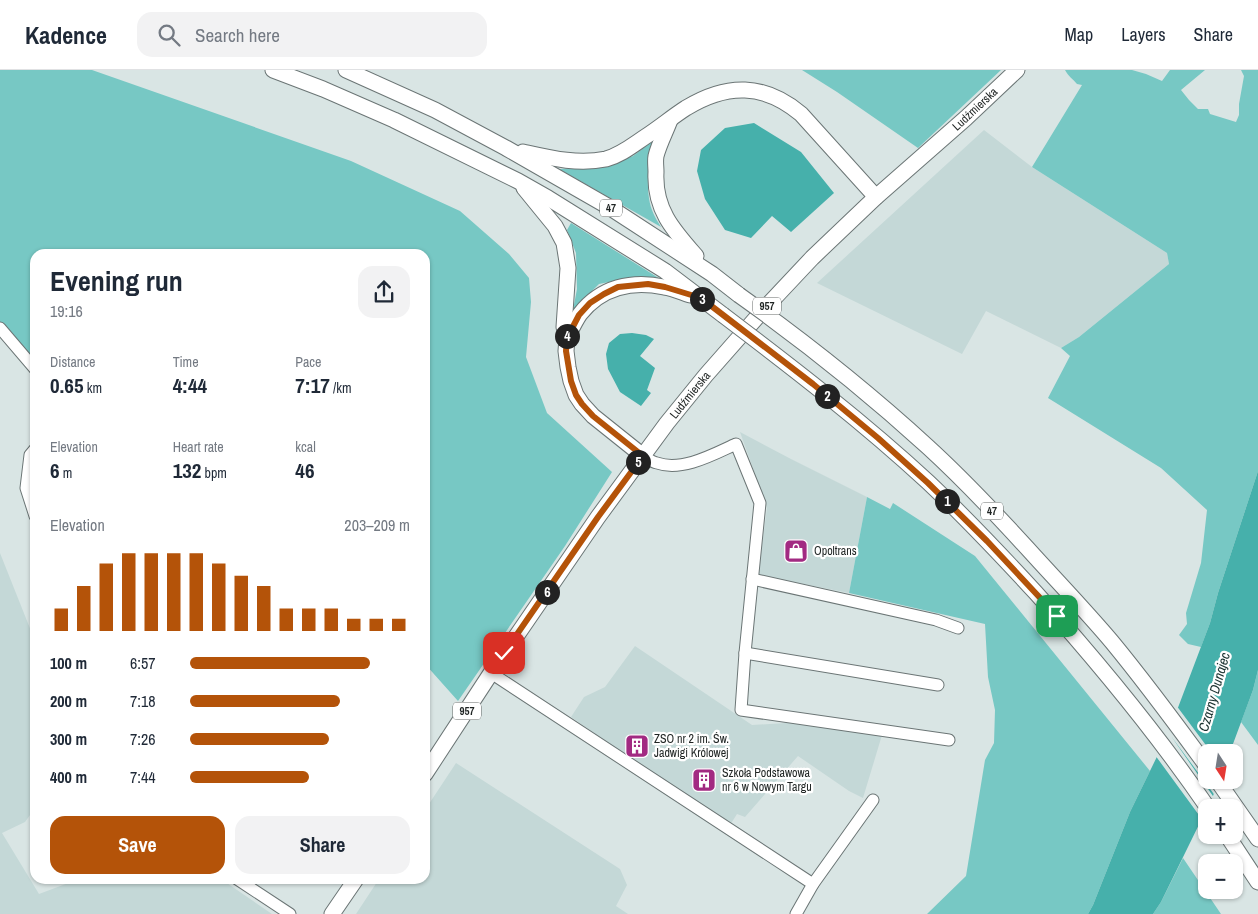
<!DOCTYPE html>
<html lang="en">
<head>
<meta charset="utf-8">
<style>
  body { margin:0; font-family:"Archivo Narrow",sans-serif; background:#f2f2f3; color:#1f2937; height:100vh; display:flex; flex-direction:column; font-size:19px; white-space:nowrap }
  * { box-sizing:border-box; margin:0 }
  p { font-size:16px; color:#747a83 }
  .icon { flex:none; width:28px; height:28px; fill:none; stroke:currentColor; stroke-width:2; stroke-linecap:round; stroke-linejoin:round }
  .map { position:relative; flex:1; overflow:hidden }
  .panel { position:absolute; left:30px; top:179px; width:400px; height:635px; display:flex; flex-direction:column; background:#fff; border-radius:15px; box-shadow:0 1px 4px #0004 }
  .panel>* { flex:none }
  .needle { width:32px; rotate:168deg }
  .fabs { position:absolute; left:1198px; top:674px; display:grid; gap:10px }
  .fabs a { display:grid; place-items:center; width:45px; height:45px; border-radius:10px; background:#fff; box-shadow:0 1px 4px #0004; font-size:25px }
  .pin { position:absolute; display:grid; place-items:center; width:42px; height:42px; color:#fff; margin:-21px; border-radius:10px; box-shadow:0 2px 8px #0006 }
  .km { position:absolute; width:25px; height:25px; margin:-12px; border-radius:50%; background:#222; color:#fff; font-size:14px; line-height:25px; text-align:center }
  .round { display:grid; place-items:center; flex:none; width:52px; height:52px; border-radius:15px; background:#f2f2f3 }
  .headline { display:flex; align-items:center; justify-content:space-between; height:85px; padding:0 20px }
  h1 { font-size:28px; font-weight:800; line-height:38px }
  .metrics { display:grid; grid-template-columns:repeat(3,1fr); gap:8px; height:85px; padding:5px 20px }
  .metrics div { display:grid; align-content:center }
  .metrics b { font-size:21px; font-weight:800 }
  .metrics small { font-size:14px; font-weight:400 }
  .metrics p { font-size:14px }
  .chart { height:140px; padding:10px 20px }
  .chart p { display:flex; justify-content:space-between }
  .chart svg { width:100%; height:90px; margin-top:5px; stroke:#b45309; stroke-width:6 }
  .button { display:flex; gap:10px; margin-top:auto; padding:10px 20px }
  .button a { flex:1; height:58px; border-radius:15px; background:#b45309; color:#fff; font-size:20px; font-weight:800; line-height:58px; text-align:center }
  .button a+a { background:#f2f2f3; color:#1f2937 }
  ul { padding:0 20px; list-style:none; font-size:16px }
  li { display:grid; grid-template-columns:80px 60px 1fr; align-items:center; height:38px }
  li i { height:12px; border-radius:6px; background:#b45309 }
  header { display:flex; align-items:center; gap:30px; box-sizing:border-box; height:70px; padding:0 25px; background:#fff; border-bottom:1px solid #e0e1e3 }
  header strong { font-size:24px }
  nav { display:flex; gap:28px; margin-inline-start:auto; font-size:18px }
  .search { width:350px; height:45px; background:#f2f2f3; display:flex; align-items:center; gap:12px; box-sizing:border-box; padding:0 18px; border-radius:15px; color:#747a83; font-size:19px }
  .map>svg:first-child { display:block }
</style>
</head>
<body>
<header>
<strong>Kadence</strong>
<div class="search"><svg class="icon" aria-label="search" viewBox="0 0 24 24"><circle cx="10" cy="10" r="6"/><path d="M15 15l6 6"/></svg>Search here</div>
<nav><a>Map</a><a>Layers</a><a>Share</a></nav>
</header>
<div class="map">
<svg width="1258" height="844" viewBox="0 0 1258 844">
  <rect width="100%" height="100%" fill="#d9e5e4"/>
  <g fill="#c4d8d7">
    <path d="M984,60L1032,97L1167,183L1169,194L1079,267L1061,278L986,241L962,284L817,213Z"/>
    <path d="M740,362L791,389L867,427L849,523L758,505L767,438Z"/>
    <path d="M0,483L35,571V738L25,752L2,763L39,824L79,809H221L272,844H0Z"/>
    <path d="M635,576L752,655L802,652L882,665L863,728L849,721L798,686L745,747L737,744L730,755L668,714L571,647L584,627L605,617Z"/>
    <path d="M456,693L620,799L627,815L616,836L628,844H356L379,809H425V740Z"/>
  </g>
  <g fill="#77c8c4">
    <path d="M0,0H92L351,91L460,141L509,184L529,208L531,232L526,287L547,343L612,402L565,476L458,631L425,594V184H35V292L0,252Z"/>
    <path d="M802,0H1001L918,78L837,22Z"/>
    <path d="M1065,0H1132L1146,4L1162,11L1170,0H1205L1181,20L1189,30L1198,39H1208L1210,44L1236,52L1239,45V34L1244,6L1241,0H1258V401L1218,523L1210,553L1201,577L1188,574L1179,565L1187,554L1186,543L1201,493L1207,440L1161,398L1048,328L1070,286L1061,278L1079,267L1169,194L1167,183L1032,97L1082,15L1077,14C1073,9 1068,6 1065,0Z"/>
    <path d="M654,70C648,89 645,121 652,140C654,146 658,152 661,157L559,99L603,97L633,86Z"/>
    <path d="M571,153L665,212L643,208L614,211L599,214L573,240L577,219L576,183L567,160Z"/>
    <path d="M867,427L890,439L893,433L975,486L1150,701L1130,742L1093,835L1088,844H927L966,806L985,690L994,673L995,640L988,607L985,554L849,523Z"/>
    <path d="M1258,600V675L1241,652L1253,620Z"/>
    <path d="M1183,788L1221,844H1153L1161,832Z"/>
  </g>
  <g fill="#46b0ab">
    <path d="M754,53L801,82L834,123L791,162L772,146L751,168L725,160L705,129L697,101L701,80L725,58Z"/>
    <path d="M632,263L646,265L654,269L640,286L655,298L647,320L651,323L641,336L620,322L608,299L606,284L609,273L620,264Z"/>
    <path d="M1258,401V600L1253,620L1230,682H1206V710H1219L1213,726L1161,832L1153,844H1088L1093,835L1130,742L1168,664L1210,553L1218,523Z"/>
  </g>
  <path fill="#d9e5e4" d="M1176,635L1211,682H1206V710H1222L1216,727L1171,666L1215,729L1210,738H1206V746L1204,752L1155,685L1166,663Z"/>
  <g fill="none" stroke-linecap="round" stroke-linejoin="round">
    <g stroke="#6b7575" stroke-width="13">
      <g id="minor">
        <path d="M0,258L35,299"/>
        <path d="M35,379L30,385L26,418L35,446"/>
        <path d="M643,386C647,388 652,392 657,393C682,402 714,384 736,374L760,433L745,583L741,640L949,670"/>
        <path d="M752,509L936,550L958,558"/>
        <path d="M745,583L938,615"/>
        <path d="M491,603L813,814"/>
        <path d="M237,809L290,844"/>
        <path d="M796,844L813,814L873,730"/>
      </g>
    </g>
    <g stroke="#6b7575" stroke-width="17">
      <g id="major">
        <path d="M273,0L323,19L394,50L518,111L548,128L665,201L723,245"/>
        <path d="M346,0L435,40L506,78L609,137L712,204L739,225"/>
        <path d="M670,50C666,61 659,74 656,86C655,91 656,97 656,102C654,139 673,160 696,186"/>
        <path d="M523,82C550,88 578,95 606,89C621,85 633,75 645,67C659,58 672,47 686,38C727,13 764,13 801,44L876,127"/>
        <path d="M524,118L555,156L564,173L568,198L564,257L567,268L566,281L568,297L571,311L576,325L582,334L593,346L643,386"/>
        <path d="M567,268C571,260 575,251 580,244C601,217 632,210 664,217C673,218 681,222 690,225"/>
        <path d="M425,704L491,603L598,447L667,353L706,305L765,238L812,188L876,127L966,48L1017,0"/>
        <path d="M1217,710L1258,769"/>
        <path d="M1227,765L1258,812"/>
        <path d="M332,844L356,809"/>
      </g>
    </g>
    <use href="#minor" stroke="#fff" stroke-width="11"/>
    <use href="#major" stroke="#fff" stroke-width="15"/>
    <g stroke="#6b7575" stroke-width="17" stroke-linecap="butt">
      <g id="major-bridge">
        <path d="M739,225C805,272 868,322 928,377C963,409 996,444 1028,479C1056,510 1085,540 1112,572C1145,612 1176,654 1206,695"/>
        <path d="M723,245C793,298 863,352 928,412C965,447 1001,485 1036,523C1097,591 1156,662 1208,738"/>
      </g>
    </g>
    <use href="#major-bridge" stroke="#fff" stroke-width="15"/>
  </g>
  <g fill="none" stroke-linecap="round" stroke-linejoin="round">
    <g stroke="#fff" stroke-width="10">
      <path id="route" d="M504,583L598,447L643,386L593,346L582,334L576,325L571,311L566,281L567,268L579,245L590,233L604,224L618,217L648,214L665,217L701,228L813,314L878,368L928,413L987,471L1057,546"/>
    </g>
    <use href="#route" stroke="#b45309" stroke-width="6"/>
  </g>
  <defs>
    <g id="shop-square" transform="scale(1.25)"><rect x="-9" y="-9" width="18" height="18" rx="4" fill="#a22a82" stroke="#fff"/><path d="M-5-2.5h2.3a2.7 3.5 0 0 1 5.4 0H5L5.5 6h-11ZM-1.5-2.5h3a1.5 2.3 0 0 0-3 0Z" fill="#fff"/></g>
    <g id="building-square" transform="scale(1.25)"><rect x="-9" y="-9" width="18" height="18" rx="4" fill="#a22a82" stroke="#fff"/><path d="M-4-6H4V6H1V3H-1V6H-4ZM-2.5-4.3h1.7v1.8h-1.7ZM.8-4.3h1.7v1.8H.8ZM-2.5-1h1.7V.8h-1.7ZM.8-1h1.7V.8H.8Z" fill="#fff"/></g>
  </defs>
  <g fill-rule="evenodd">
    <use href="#shop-square" x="796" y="481"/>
    <use href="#building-square" x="637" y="676"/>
    <use href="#building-square" x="704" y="710"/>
  </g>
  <g text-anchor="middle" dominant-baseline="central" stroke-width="4.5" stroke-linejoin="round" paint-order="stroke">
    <g fill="#fff" stroke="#626665" stroke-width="1">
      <rect x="600" y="129.5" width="22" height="17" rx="4"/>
      <rect x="753" y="227.5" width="28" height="17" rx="4"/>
      <rect x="981" y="432.5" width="22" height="17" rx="4"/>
      <rect x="453" y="632.5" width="28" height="17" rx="4"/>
    </g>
    <g font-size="11" font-weight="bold" fill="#1f2423">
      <text x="611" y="138">47</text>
      <text x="767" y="236">957</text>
      <text x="992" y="441">47</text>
      <text x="467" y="641">957</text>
    </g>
    <g font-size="12" fill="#1f2423" stroke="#fff">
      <text transform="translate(975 39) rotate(-43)">Ludźmierska</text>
      <text transform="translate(690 325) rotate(-51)">Ludźmierska</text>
    </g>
    <g font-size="12" fill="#1f2423" stroke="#fff" text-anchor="start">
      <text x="814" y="481">Opoltrans</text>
      <text x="654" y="669">ZSO nr 2 im. Św.<tspan x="654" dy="14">Jadwigi Królowej</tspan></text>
      <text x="722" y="703">Szkoła Podstawowa<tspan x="722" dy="14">nr 6 w Nowym Targu</tspan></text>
    </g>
    <g font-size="14" font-style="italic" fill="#1a3230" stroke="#fff">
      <text transform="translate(1214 622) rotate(-74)">Czarny Dunajec</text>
    </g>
  </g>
</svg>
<div class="fabs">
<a><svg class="needle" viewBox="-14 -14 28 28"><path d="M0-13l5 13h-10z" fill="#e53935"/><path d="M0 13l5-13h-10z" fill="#747a83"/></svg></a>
<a>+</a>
<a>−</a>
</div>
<div class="pin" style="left:1057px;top:546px;background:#1e9e55"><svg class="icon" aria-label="arrive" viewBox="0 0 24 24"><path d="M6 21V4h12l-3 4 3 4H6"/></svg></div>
<div class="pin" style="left:504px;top:583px;background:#d93025"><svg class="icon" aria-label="check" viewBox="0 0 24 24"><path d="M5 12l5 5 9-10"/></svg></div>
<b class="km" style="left:947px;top:431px">1</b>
<b class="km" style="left:827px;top:326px">2</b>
<b class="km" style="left:702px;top:229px">3</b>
<b class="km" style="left:567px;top:266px">4</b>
<b class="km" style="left:638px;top:392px">5</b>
<b class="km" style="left:547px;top:522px">6</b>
<section class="panel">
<div class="headline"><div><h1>Evening run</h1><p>19:16</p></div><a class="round"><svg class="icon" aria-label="share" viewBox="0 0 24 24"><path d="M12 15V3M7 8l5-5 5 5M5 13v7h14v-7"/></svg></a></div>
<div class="metrics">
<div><p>Distance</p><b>0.65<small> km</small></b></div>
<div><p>Time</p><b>4:44</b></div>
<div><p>Pace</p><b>7:17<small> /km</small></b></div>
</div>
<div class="metrics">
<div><p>Elevation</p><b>6<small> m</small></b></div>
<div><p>Heart rate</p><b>132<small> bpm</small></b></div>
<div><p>kcal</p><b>46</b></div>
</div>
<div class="chart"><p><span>Elevation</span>203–209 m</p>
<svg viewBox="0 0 160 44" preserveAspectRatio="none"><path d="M5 44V33M15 44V22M25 44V11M35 44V6M45 44V6M55 44V6M65 44V6M75 44V11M85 44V17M95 44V22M105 44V33M115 44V33M125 44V33M135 44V38M145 44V38M155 44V38"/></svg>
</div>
<ul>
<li><b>100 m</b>6:57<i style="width:82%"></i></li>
<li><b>200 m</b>7:18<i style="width:68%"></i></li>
<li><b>300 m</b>7:26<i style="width:63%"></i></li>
<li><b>400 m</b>7:44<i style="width:54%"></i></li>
</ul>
<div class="button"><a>Save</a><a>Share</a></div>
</section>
</div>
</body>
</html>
